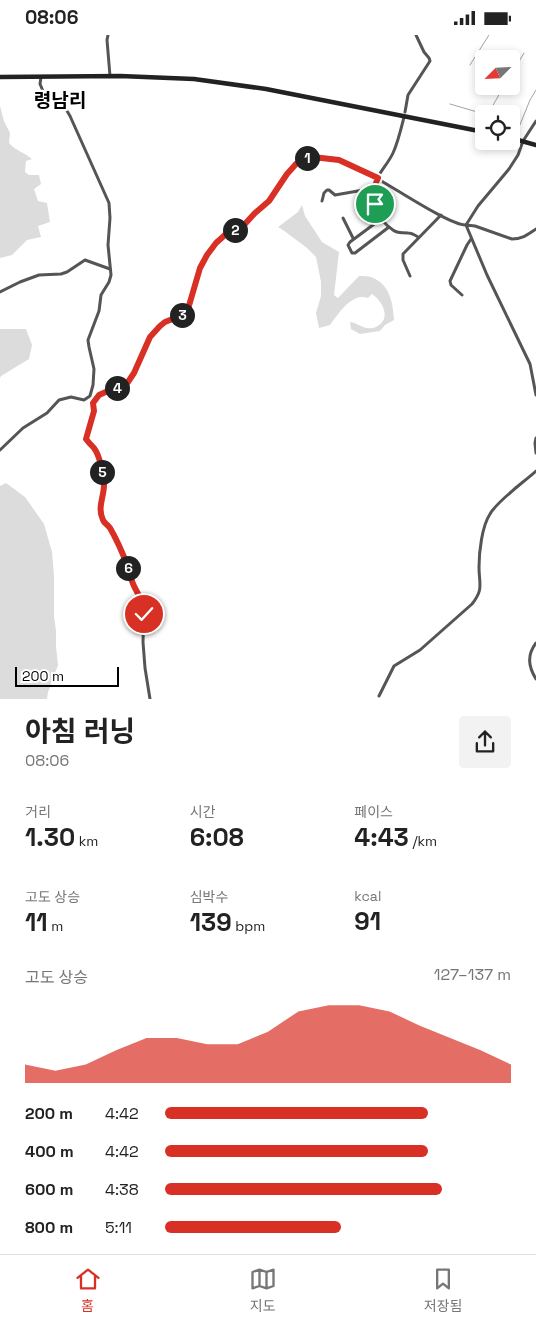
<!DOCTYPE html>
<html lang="ko">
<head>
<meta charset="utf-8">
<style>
  body { margin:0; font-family:"Space Grotesk","Noto Sans KR",sans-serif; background:#f2f2f2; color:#222; height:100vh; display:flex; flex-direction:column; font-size:19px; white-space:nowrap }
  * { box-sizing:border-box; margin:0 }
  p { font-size:16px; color:#767676 }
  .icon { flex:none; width:28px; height:28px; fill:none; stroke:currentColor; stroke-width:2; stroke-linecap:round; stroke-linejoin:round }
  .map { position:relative; height:664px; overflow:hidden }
  .sheet { display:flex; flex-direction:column; background:#fff; flex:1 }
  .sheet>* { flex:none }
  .needle { width:32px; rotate:246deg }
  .buttons { position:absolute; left:475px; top:15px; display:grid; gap:10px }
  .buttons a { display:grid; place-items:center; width:45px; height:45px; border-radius:5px; background:#fff; box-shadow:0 2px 8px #0003; font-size:25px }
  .scale { position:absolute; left:15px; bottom:12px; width:104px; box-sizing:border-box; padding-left:5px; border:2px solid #000; border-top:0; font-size:14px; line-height:18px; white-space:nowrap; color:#000; -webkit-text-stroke:4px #fff; paint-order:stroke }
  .pin { position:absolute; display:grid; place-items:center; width:42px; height:42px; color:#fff; margin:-21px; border:2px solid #fff; border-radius:50%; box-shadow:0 1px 5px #0007 }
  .km { position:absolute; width:25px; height:25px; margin:-12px; border-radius:50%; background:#222; color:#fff; font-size:14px; line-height:25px; text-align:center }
  .round { display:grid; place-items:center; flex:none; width:52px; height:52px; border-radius:5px; background:#f2f2f2 }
  .summary { display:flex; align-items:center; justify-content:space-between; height:85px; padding:0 25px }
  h1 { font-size:28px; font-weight:700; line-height:38px }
  .stats { display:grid; grid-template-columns:repeat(3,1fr); gap:8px; height:85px; padding:5px 25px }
  .stats div { display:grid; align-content:center }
  .stats b { font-size:25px; font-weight:700 }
  .stats small { font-size:14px; font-weight:400 }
  .stats p { font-size:14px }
  .chart { height:140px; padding:10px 25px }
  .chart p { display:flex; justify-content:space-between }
  .chart svg { width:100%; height:90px; margin-top:5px; fill:#d93025; opacity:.7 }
  ul { padding:0 25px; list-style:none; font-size:16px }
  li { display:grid; grid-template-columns:80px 60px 1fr; align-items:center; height:38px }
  li i { height:12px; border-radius:6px; background:#d93025 }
  .status { display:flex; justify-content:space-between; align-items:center; height:35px; padding:0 25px; background:#fff; direction:ltr }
  .status svg { height:14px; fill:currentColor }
  .menu { display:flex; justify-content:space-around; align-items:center; height:70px; border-top:1px solid #e0e0e0; background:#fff; font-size:14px; color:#767676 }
  .menu a { display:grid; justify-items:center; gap:2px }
  .menu .current { color:#d93025 }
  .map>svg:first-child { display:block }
</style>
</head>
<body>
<div class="status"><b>08:06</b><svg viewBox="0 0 49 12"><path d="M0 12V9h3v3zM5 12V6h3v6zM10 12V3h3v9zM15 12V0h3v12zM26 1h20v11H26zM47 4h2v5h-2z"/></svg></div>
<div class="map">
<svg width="536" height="664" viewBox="0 0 536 664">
  <rect width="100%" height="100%" fill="#fff"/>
  <g fill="#dcdcdc">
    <path d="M0,71L4,86L10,98L9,108C16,116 24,117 32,124L26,126L25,137L29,140H39L41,149L34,154L38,166L47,168L50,187L38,191L41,202L27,205L12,220L0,223Z"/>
    <path d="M302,170L305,181L322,207L339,217L334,260L338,263L359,241C363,241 368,241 371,242C390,249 393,268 394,285L385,290L380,296L360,299L351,294L350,287C358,288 364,295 373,293C392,287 385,268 372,259L368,263C352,257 339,278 330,290L319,293L316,278L321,261V247L316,222L307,213L283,195L278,192L298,177Z"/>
    <path d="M0,294H26L32,310L29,324L1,341L0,343Z"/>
    <path d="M6,448L25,462L44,489L52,517L54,541V581L56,596V612L58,630L48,657L47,664H0V451Z"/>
  </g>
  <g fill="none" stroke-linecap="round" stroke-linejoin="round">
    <g stroke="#a3a3a3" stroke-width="1">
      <path d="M470,30L489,0"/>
      <path d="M511,40L524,18"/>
      <path d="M450,69L484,79"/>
      <path d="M488,79L504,51"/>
      <path d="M511,97L515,98L517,97L530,65L536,55"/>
    </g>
    <g stroke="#555" stroke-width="3">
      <path d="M108,0L107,5L110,41"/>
      <path d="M405,77L408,60L430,26L429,23L424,17L416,0"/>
      <path d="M404,82C401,94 398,107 393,118C388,129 379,137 375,148C369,166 378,185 393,195C398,199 402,197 408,198C412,198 415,200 418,202"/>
      <path d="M322,166L324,158L327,155H329L335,160L375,153"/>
      <path d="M343,183L353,203"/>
      <path d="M381,184L350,207L348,210L352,218H355L389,192"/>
      <path d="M536,194C528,199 523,204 512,204L475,191L466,190L487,240L530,329L536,360"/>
      <path d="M410,241L403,225V219L441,180"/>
      <path d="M0,257L20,247L39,240L61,239L67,237L85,225L110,234"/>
      <path d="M462,260L451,250L450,246L467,210L471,204"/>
      <path d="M536,403L535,408L536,418"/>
      <path d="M0,415L23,393L47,378L59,365L71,362L84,365L90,361L93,350L94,334L89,312L88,305L99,276L101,260L109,247L111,240L108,210L110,183L109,168L70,81C63,68 56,63 43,56L40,49L41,42"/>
      <path d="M536,608C527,620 528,631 536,644"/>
      <path d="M379,661L394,631L420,615L472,569C484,554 479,549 479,532C479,517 482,491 490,479C497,466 524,447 536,436"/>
      <path d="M150,664L145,633L143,607L144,571L142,563L134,551L129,533L114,501L109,491L103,485L100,472L104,450L101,433L98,422L94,414L90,410L86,404L94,376L93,368C105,354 114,358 126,349C138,341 142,313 151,301C155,296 160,290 165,287C173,283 182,283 188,274L200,233L207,220L221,204L244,189L255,178L269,166L287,139L300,126L313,122L339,125L366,137L378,143L383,147C399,156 452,191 466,190L478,171L509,134L518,120L523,106L536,86"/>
    </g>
    <g stroke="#222" stroke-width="4.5">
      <path d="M0,42L120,41L194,44L266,54L484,97"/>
      <path d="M511,103L536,110"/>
    </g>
  </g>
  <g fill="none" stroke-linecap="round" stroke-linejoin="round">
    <g stroke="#fff" stroke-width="10">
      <path id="route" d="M144,579C144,565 139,562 134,551C131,545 130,538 128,532C123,519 117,505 110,493C108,490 104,488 103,485C97,473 104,462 104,450C104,441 100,421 94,413C91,410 89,408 86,404L94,376L93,368L99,360L128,347L134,338L150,302L160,291L165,287L180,281L188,274L200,233L207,220L216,208L226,199L244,190L255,178L269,166L287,139L296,129L306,124L313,122L339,125L378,143C374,151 374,160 375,169"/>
    </g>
    <use href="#route" stroke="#d93025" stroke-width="6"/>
  </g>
  <g text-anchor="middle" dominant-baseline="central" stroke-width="4.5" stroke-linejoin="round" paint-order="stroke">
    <g font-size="19" font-weight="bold" fill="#000" stroke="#fff">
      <text x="60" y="65">령남리</text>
    </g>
  </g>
</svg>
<div class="buttons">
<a><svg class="needle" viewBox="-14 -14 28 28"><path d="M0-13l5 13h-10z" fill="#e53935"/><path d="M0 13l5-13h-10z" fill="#767676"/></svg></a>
<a><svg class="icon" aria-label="locate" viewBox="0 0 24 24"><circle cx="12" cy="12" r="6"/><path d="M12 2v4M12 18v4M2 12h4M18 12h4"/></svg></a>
</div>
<div class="scale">200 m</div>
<div class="pin" style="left:375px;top:169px;background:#1e9e55"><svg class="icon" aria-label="arrive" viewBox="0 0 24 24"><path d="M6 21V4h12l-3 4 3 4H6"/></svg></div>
<div class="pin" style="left:144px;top:579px;background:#d93025"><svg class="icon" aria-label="check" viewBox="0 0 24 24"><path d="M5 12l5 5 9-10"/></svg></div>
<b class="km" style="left:307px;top:123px">1</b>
<b class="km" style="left:235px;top:195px">2</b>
<b class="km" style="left:182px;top:280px">3</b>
<b class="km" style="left:117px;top:353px">4</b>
<b class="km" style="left:102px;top:437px">5</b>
<b class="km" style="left:128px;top:533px">6</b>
</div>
<section class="sheet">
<div class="summary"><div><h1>아침 러닝</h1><p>08:06</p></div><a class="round"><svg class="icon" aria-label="share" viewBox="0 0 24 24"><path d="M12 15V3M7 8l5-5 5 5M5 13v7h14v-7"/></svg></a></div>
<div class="stats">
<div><p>거리</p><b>1.30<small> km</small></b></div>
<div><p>시간</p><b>6:08</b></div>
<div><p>페이스</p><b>4:43<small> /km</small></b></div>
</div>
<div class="stats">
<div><p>고도 상승</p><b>11<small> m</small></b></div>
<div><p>심박수</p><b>139<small> bpm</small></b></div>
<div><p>kcal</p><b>91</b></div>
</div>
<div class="chart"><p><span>고도 상승</span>127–137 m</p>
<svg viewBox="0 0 160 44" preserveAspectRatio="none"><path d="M0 44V35L10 38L20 35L30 28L40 22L50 22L60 25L70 25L80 19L90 9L100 6L110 6L120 9L130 16L140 22L150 28L160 35V44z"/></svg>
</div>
<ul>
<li><b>200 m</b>4:42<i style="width:76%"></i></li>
<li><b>400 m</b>4:42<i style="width:76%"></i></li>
<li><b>600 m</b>4:38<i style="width:80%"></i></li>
<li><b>800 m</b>5:11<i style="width:51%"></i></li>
</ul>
</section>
<nav class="menu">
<a class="current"><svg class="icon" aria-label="home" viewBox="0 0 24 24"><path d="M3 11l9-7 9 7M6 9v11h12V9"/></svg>홈</a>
<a><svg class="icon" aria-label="map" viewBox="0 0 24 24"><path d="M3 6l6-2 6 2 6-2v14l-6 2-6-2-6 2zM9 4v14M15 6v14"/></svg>지도</a>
<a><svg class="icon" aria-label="saved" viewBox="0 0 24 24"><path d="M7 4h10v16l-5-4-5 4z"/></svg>저장됨</a>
</nav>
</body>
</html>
